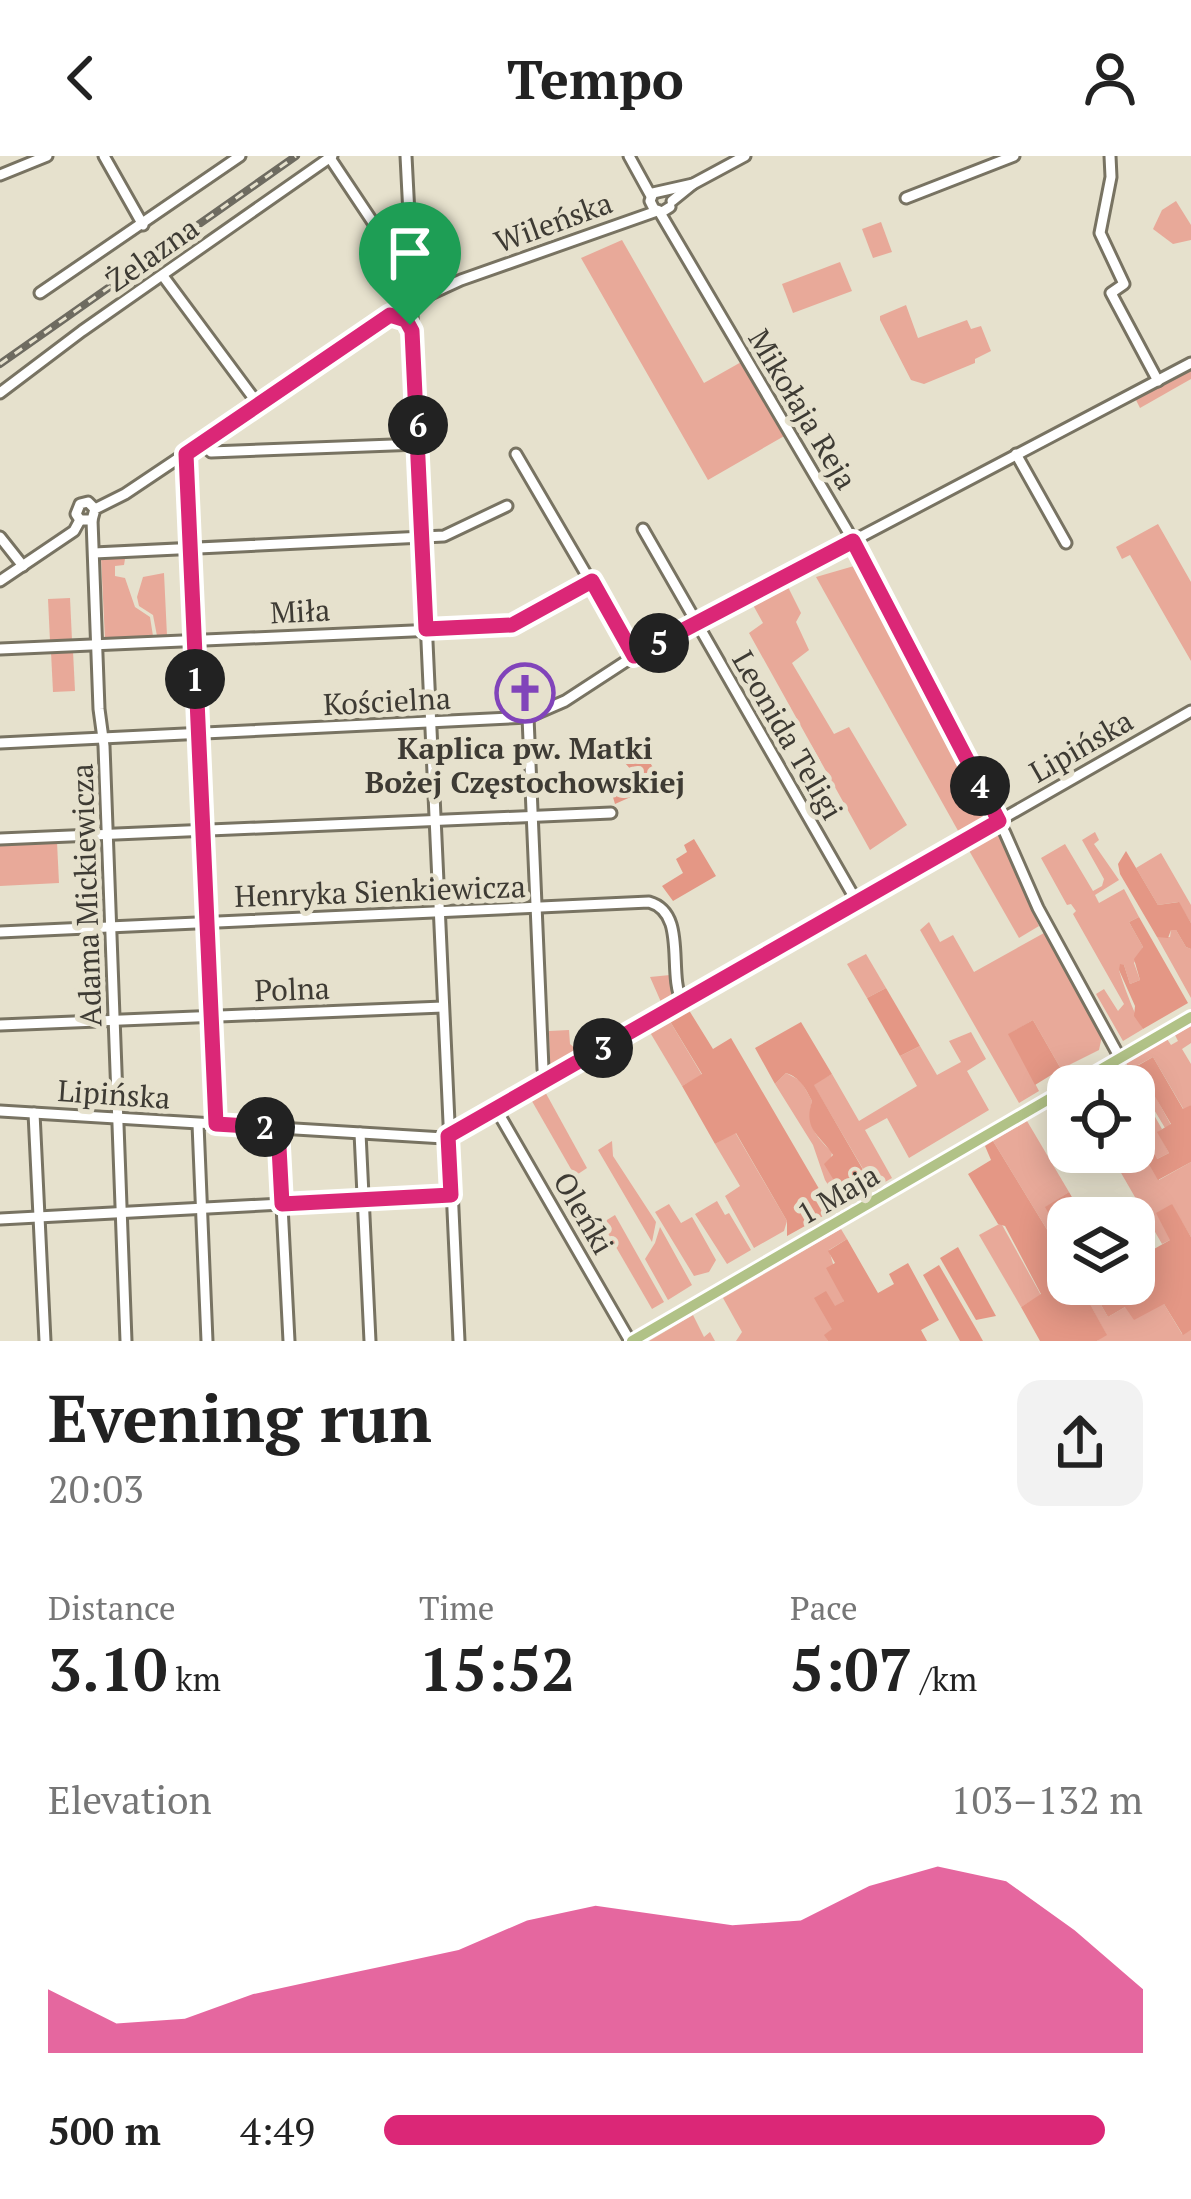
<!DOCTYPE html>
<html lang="en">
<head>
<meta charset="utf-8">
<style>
  body { margin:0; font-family:"PT Serif",serif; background:#f2f2f2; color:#222; height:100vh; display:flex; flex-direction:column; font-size:45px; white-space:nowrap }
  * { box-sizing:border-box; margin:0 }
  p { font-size:39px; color:#767676 }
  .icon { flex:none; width:66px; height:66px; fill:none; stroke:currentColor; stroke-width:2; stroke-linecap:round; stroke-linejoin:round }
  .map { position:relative; height:1185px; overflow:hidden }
  .side { display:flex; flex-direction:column; background:#fff; flex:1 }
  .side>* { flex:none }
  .buttons { position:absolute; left:1047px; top:909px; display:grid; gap:24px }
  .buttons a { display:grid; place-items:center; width:108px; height:108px; border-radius:24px; background:#fff; box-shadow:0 6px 30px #0003; font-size:60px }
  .pin { position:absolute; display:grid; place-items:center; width:102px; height:102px; color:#fff; margin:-123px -51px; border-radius:50% 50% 50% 0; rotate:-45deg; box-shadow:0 0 12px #0007 }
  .pin .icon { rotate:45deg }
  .km { position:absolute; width:60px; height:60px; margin:-30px; border-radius:50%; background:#222; color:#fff; font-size:33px; line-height:60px; text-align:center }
  .round { display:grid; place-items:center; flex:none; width:126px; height:126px; border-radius:24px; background:#f2f2f2 }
  .summary { display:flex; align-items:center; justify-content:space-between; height:204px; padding:0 48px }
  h1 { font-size:66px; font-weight:800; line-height:90px }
  .stats { display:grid; grid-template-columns:repeat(3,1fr); gap:18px; height:204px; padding:12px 48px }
  .stats div { display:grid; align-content:center }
  .stats b { font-size:60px; font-weight:800 }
  .stats small { font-size:33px; font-weight:400 }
  .stats p { font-size:33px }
  .chart { height:336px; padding:24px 48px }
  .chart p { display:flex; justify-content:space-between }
  .chart svg { width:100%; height:216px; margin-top:12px; fill:#db2777; opacity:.7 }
  ul { padding:0 48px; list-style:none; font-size:39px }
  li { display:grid; grid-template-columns:192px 144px 1fr; align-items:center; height:90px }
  li i { height:30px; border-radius:15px; background:#db2777 }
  header { display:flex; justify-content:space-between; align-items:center; height:156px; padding:0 48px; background:#fff; font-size:54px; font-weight:800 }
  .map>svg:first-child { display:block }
</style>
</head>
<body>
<header><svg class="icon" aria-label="back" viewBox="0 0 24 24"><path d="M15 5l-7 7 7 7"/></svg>Tempo<svg class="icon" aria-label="person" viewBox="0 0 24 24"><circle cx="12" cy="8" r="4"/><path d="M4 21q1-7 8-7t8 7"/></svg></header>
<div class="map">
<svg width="1191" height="1185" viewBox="0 0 1191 1185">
  <rect width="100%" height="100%" fill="#e6e1cd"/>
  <g fill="#e8a999">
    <path d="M1176,45L1191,69V84L1173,88L1153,73L1162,54Z"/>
    <path d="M881,66L892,96L873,102L862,73Z"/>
    <path d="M622,84L704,227L743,205L786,279L708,324L581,102Z"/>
    <path d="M840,106L852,135L793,157L782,128Z"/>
    <path d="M906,149L918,182L967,164L971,173L981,170L991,195L975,203V207L924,228L911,224L880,164V160Z"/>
    <path d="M1191,213V223L1140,252L1135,242Z"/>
    <path d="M1158,368L1191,426V505L1130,399L1122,403L1116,391Z"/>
    <path d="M134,399L125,403L124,409L115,410V420L125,422L135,451L150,461L153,480L105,483L101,401Z"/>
    <path d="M854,410L985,659L980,669L961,680L816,421Z"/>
    <path d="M164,417L167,480H157L153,459L139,450L137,441L143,421Z"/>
    <path d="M788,431L801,457L796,466L809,494L792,507L834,578L849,571L907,669L870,694L749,477L763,467L753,449Z"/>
    <path d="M70,442L72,484L50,485L48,443Z"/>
    <path d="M73,495L75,535L53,536L51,496Z"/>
    <path d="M1095,676L1099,684L1094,688L1119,724L1095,739L1099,747L1124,733L1139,761L1129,766L1143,791L1134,807L1140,824L1130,828L1124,809L1119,814C1123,828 1136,862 1143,873L1123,885L1096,838L1104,833L1118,855L1124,848L1073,758L1076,755L1071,748L1067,749L1041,702L1065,688L1093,735L1102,730L1104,723L1082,684Z"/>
    <path d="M992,677L999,679L1039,770L1019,782L967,691Z"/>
    <path d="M57,686L59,727L0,730V688Z"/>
    <path d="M1161,697L1191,749V767L1178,746L1158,749L1136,712Z"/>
    <path d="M929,766L940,786L953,779L974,816L1044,777L1102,880L1099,894L1061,913L1033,864L1009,878L1039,935L1019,947L920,774Z"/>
    <path d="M1171,774H1176L1186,791L1191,793V842L1157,781H1170Z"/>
    <path d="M866,798L886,832L867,842L847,808Z"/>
    <path d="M670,819L674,843L553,913L550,910L549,875L569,874L570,888L577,894L661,846L650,821Z"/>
    <path d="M668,862L702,919L682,930L648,873Z"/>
    <path d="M1191,870V887L1182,893L1191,908V949L1184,954L1153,901L1138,909L1171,969L1165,972L1126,907L1167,883L1171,889L1178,885L1175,879Z"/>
    <path d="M971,876L986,903L967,915L989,954L909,1002L887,962L865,974L892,1022L842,1051L825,1024L813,989L775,928L786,917L801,925L812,945C806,968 815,980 832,996L831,1003L873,1030L813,928L832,918L859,965L917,930L900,900L920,890L937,919L961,906L949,885Z"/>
    <path d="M1120,911L1130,917L1162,973L1158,976L1169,997L1157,1003L1159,1024L1191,1006V1081L1171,1048L1170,1084L1162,1088L1109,996H1134V930H1086Z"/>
    <path d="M543,932L587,1012L575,1020L529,940Z"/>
    <path d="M1027,965L1069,1036L1046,1051L1068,1091V1108L993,985Z"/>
    <path d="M735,976L787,1065L784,1075L754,1092L725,1040L740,1030L715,988Z"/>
    <path d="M612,985L613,1000L656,1066L652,1086L598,994Z"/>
    <path d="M717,1045L725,1059L729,1057L751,1094L727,1108L695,1058Z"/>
    <path d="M669,1048L681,1067L692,1061L716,1104L709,1116L694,1120L655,1056Z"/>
    <path d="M615,1059L664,1146L652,1153L602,1067Z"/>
    <path d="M1001,1067L1041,1139L1021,1151L979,1079Z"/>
    <path d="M660,1071L692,1129L668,1144L645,1103L655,1087Z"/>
    <path d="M841,1073L847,1083L829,1094L844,1145L835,1151L833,1173L825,1179L828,1185H736L742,1176L723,1142Z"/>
    <path d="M1079,1128H1089L1108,1161L1125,1151L1164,1148L1182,1178L1191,1174V1185H1097L1106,1178Z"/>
    <path d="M693,1159L704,1181L710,1176L715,1185H649Z"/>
  </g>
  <g fill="#e49785">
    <path d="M634,579L662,627L615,648L612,638L624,629L633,616L617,598L585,604Z"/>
    <path d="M694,683L716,720L673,745L662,730L683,717L676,703L687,696L684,689Z"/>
    <path d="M1126,695L1158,749L1179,746L1191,767V793L1186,791L1176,774H1171L1168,782L1157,781L1120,718L1118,708Z"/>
    <path d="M1139,761L1188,847L1143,873L1134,860L1135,850L1119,814L1120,808L1124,809L1130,828L1140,824L1134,803L1143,791L1129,766Z"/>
    <path d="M886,832L920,890L900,900L867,842Z"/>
    <path d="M687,851L713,893L731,882L832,1055L787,1080V1065L736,977L715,988L682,930L702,918L668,862Z"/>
    <path d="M1033,864L1061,913L1035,929L1008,878Z"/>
    <path d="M801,866L832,918L814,929L873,1031L847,1046L824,1008L833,999C819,978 803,974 812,945C805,932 801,922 786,917L775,928L755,892Z"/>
    <path d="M1153,901L1183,953L1191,949V1006L1158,1024L1136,986L1145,981L1157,1003L1169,997L1157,976L1171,968L1137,910Z"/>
    <path d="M993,985L1068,1108V1128H1079L1107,1179L1097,1185H1040L1021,1151L1041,1138L1005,1070L998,1068L968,1018L991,1004L985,990Z"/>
    <path d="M1069,1036L1084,1062H1068V1091L1045,1051Z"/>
    <path d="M1172,1048L1191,1081V1174L1183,1179L1164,1148L1134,1164L1125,1151L1108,1161L1089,1128H1121L1124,1132L1147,1119L1138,1102L1170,1084L1156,1057Z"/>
    <path d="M847,1083L878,1137L894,1128L889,1118L908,1107L939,1164L921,1174L927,1185H828L824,1179L832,1173L814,1142L826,1135L835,1150L844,1145L826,1112L835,1107L828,1095Z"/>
    <path d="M958,1091L996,1160L976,1164L940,1102Z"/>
    <path d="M939,1109L978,1176L983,1185H960L923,1119Z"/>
  </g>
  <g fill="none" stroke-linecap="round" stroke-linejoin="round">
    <g stroke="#787362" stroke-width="15">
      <g id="minor">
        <path d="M104,0L143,69"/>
        <path d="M406,0L413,137"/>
        <path d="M629,0L651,40"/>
        <path d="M1110,0L1111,21L1100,77L1124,128L1111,137L1158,225"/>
        <path d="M330,2L402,110L411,113"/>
        <path d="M0,19L47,0"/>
        <path d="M906,42L1014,0"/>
        <path d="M672,45L693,28"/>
        <path d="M670,51L662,56L654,53L650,45L653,37L693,28L745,0"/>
        <path d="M659,55L847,374L1005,677L1038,752L1120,902"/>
        <path d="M163,120L258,248"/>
        <path d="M40,137L240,0"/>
        <path d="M422,142L461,124L657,55"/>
        <path d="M412,158L459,1185"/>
        <path d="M0,237L82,175L332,0"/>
        <path d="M202,287L211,296L419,288"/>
        <path d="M186,298L216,968"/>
        <path d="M516,298L634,500"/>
        <path d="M1016,298L1066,387"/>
        <path d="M80,364H92L95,353L125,338L404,151L406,141L413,137"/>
        <path d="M80,364L76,358L80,348L88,346L95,353"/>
        <path d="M92,364L99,553L104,590L126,1185"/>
        <path d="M643,373L857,746"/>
        <path d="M0,381L23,410"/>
        <path d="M94,397L444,380L507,350"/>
        <path d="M0,425L74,375L80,364"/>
        <path d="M0,493L503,471L525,464L592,425"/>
        <path d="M528,561L543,913L547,924"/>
        <path d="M0,587L528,561L565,545L634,500L1191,207"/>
        <path d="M0,683L611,657"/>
        <path d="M0,776L649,746C688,757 667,816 682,846"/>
        <path d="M0,869L443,851"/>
        <path d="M496,953L630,1185"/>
        <path d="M0,955L444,982L1191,555"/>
        <path d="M34,957L45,1185"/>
        <path d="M198,968L207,1185"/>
        <path d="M278,972L289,1185"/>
        <path d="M360,977L370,1185"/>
        <path d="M0,1063L451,1039"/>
      </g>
    </g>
    <g stroke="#fff" stroke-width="16">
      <g id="major">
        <path d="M1072,930L1191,861"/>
        <path d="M632,1185L1068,932"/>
      </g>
    </g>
    <use href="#minor" stroke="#fff" stroke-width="9"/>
    <use href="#major" stroke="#b1c287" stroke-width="10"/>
    <g stroke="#6e6b60" stroke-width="8">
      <path id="rail" d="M0,208L296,0"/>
    </g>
    <use href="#rail" stroke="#e6e1cd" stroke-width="3" stroke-dasharray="9" stroke-linecap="butt"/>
  </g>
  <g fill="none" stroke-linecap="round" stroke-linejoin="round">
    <g stroke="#fff" stroke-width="24">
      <path id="route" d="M390,159L406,164L412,175L426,473L512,469L592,425L634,500L853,385L999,665L448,980L451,1039L282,1048L278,972L216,968L186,298Z"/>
    </g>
    <use href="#route" stroke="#db2777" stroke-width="15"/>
  </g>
  <defs>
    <g id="church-ring" transform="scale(3)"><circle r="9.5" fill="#e6e1cd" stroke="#8144ba" stroke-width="1.5"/><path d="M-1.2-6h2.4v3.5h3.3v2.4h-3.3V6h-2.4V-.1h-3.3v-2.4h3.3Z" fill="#8144ba"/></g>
  </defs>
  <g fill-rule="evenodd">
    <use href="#church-ring" x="525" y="537"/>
  </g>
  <g text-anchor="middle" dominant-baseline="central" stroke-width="10" stroke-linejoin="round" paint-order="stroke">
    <g font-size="30" fill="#3e3b34" stroke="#e6e1cd">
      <text transform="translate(553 66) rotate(-20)">Wileńska</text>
      <text transform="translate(152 98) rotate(-35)">Żelazna</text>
      <text transform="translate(803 253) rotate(59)">Mikołaja Reja</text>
      <text transform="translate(300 455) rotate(-3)">Miła</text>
      <text transform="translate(387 545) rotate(-3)">Kościelna</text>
      <text transform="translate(788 579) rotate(60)">Leonida Teligi</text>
      <text transform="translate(1081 590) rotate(-30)">Lipińska</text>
      <text transform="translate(380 735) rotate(-2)">Henryka Sienkiewicza</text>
      <text transform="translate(86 739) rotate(-92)">Adama Mickiewicza</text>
      <text transform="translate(292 833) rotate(-2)">Polna</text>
      <text transform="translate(114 938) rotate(4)">Lipińska</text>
      <text transform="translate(838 1038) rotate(-30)">1 Maja</text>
      <text transform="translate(584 1057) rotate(60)">Oleńki</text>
    </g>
    <g font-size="30" font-weight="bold" fill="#3e3b34" stroke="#e6e1cd">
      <text x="525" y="592">Kaplica pw. Matki<tspan x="525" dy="34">Bożej Częstochowskiej</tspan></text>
    </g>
  </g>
</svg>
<div class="buttons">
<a><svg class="icon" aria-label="locate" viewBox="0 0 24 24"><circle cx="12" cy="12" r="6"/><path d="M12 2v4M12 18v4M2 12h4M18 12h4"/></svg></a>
<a><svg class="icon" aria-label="layers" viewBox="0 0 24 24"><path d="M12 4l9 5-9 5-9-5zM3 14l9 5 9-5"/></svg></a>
</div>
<div class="pin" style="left:410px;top:169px;background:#1e9e55"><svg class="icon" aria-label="arrive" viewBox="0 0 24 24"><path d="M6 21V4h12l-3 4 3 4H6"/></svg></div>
<b class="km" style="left:195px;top:523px">1</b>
<b class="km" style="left:265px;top:971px">2</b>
<b class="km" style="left:603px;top:892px">3</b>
<b class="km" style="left:980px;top:630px">4</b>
<b class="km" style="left:659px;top:487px">5</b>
<b class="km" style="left:418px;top:269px">6</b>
</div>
<section class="side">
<div class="summary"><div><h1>Evening run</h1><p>20:03</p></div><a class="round"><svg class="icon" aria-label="share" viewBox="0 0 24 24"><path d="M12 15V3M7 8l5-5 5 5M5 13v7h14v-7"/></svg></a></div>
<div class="stats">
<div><p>Distance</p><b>3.10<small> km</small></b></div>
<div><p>Time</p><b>15:52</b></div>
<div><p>Pace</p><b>5:07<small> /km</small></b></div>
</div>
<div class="chart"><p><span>Elevation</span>103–132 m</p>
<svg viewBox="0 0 160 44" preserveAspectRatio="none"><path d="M0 44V31L10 38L20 37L30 32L40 29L50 26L60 23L70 17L80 14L90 16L100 18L110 17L120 10L130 6L140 9L150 19L160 31V44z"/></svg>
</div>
<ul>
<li><b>500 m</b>4:49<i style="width:95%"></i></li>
</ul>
</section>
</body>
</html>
